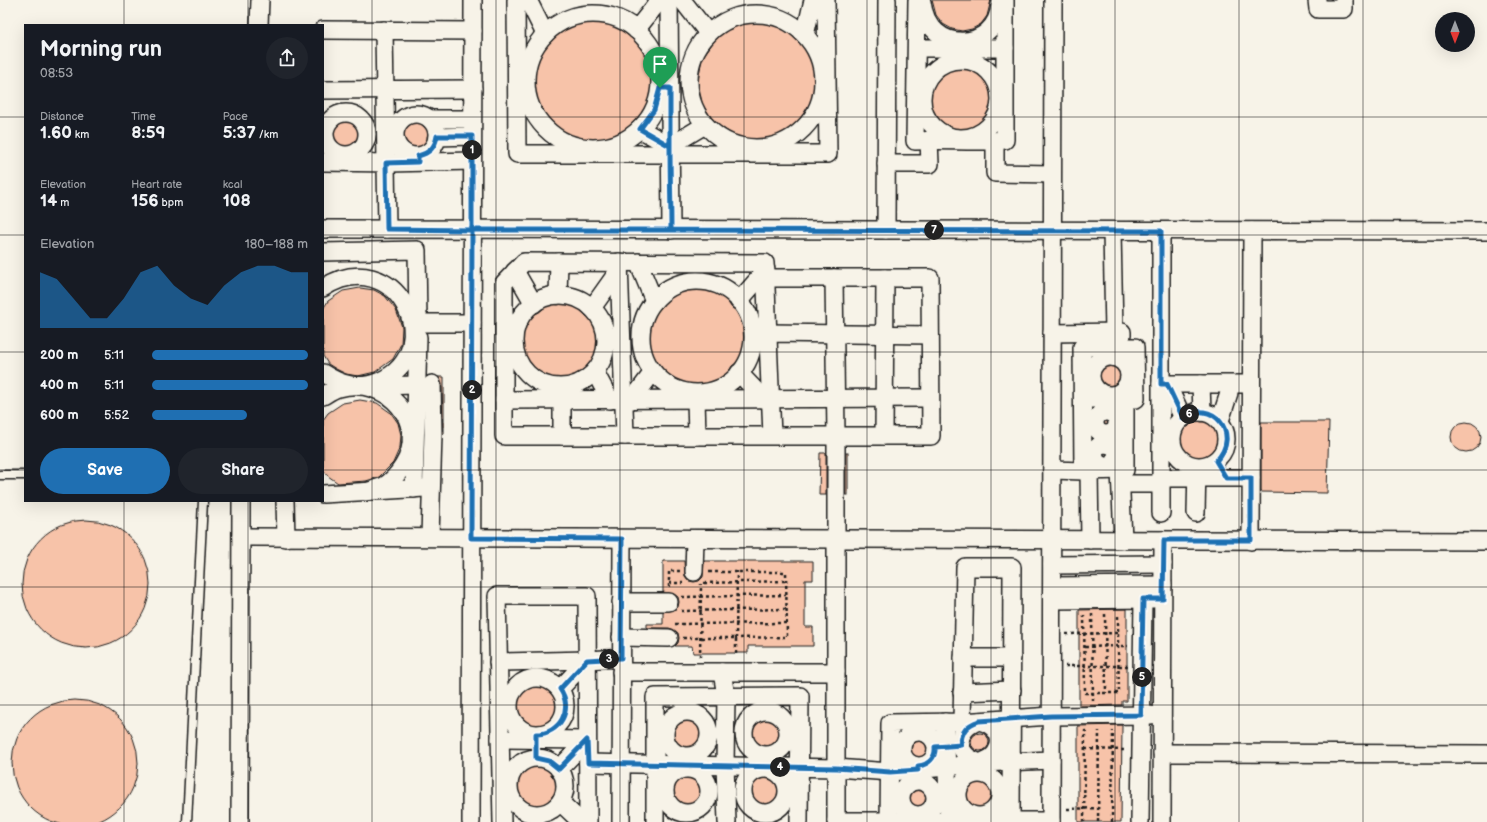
<!DOCTYPE html>
<html lang="en">
<head>
<meta charset="utf-8">
<style>
  body { margin:0; font-family:"Balsamiq Sans",sans-serif; background:#20242c; color:#f1f3f6; height:100vh; display:flex; flex-direction:column; font-size:15px; white-space:nowrap }
  * { box-sizing:border-box; margin:0 }
  p { font-size:13px; color:#9ea1a6 }
  .icon { flex:none; width:22px; height:22px; fill:none; stroke:currentColor; stroke-width:2; stroke-linecap:round; stroke-linejoin:round }
  .map { position:relative; flex:1; overflow:hidden }
  .drawer { position:absolute; left:24px; top:24px; width:300px; height:478px; display:flex; flex-direction:column; background:#171b24; border-radius:0px; box-shadow:0 4px 16px #0002 }
  .drawer>* { flex:none }
  .needle { width:26px; rotate:180deg }
  .tools { position:absolute; left:1435px; top:12px; display:grid; gap:8px }
  .tools a { display:grid; place-items:center; width:40px; height:40px; border-radius:50%; background:#171b24; box-shadow:0 4px 16px #0002; font-size:20px }
  .pin { position:absolute; display:grid; place-items:center; width:34px; height:34px; color:#fff; margin:-41px -17px; border-radius:50% 50% 50% 0; rotate:-45deg; box-shadow:0 0 4px #0007 }
  .pin .icon { rotate:45deg }
  .km { position:absolute; width:20px; height:20px; margin:-10px; border-radius:50%; background:#222; color:#fff; font-size:11px; line-height:20px; text-align:center }
  .round { display:grid; place-items:center; flex:none; width:42px; height:42px; border-radius:21px; background:#20242c }
  .headline { display:flex; align-items:center; justify-content:space-between; height:68px; padding:0 16px }
  h1 { font-size:22px; font-weight:800; line-height:30px }
  .metrics { display:grid; grid-template-columns:repeat(3,1fr); gap:6px; height:68px; padding:4px 16px }
  .metrics div { display:grid; align-content:center }
  .metrics b { font-size:17px; font-weight:800 }
  .metrics small { font-size:11px; font-weight:400 }
  .metrics p { font-size:11px }
  .chart { height:112px; padding:8px 16px }
  .chart p { display:flex; justify-content:space-between }
  .chart svg { width:100%; height:72px; margin-top:4px; fill:#1f6fb2; opacity:.7 }
  .button { display:flex; gap:8px; margin-top:auto; padding:8px 16px }
  .button a { flex:1; height:46px; border-radius:24px; background:#1f6fb2; color:#fff; font-size:16px; font-weight:800; line-height:46px; text-align:center }
  .button a+a { background:#20242c; color:#f1f3f6 }
  ul { padding:0 16px; list-style:none; font-size:13px }
  li { display:grid; grid-template-columns:64px 48px 1fr; align-items:center; height:30px }
  li i { height:10px; border-radius:5px; background:#1f6fb2 }
  .map>svg:first-child { display:block }
</style>
</head>
<body>
<div class="map">
<svg width="1487" height="822" viewBox="0 0 1487 822">
  <rect width="100%" height="100%" fill="#f7f3e8"/>
  <filter id="ink" filterUnits="userSpaceOnUse"><feTurbulence type="fractalNoise" baseFrequency=".025" numOctaves="2"/><feDisplacementMap in="SourceGraphic" scale="8" xChannelSelector="R" yChannelSelector="G"/><feConvolveMatrix kernelMatrix="1 2 1 2 8 2 1 2 1" color-interpolation-filters="sRGB"/></filter>
  <g filter="url(#ink)">
    <g fill="#f7c3a9" stroke="#1c1c1c">
      <path d="M932,0H991L987,16L981,24L972,29L962,31L952,29L943,24L936,15Z"/>
      <path d="M758,21L781,25L795,34L796,38L799,43L805,45L814,58L817,72V88L814,104L801,123L781,136L758,141L735,136L715,123L702,104L698,81L702,58L717,37L735,25Z"/>
      <circle cx="593" cy="81" r="59"/>
      <path d="M964,64L975,66L985,72L992,81L995,88V113L988,124L978,131H945L933,121L927,110L926,98L928,86L934,76L943,69L953,65Z"/>
      <path d="M412,116L421,117L422,124L425,128L431,129L428,133L427,137L428,142L431,145L425,151L412,152L406,150L402,146L399,140L398,134L399,127L402,122Z"/>
      <circle cx="345" cy="135" r="18"/>
      <path d="M701,285L717,288L730,297L729,304L732,308L737,311L742,310L748,325L747,336L749,341L745,357L741,363H736L732,366L729,371L730,376L721,383L704,389L685,388L669,381L662,375V368L659,364L652,362L647,352L644,335L648,317L652,311L657,310L662,307L664,303L663,297L669,292L684,286Z"/>
      <path d="M360,288L374,290L385,296L396,310L402,327L401,344L393,359L375,372L358,376L346,374L336,369L328,364L323,356V309L328,301L343,291Z"/>
      <path d="M567,300L577,302L583,306V312L586,316L591,318L595,317L597,319L602,331L603,345L600,358L597,362L591,363L587,366L585,371L586,375L580,379L570,382L567,379L562,378L552,383L538,377L527,367L520,354L518,339L522,325L530,313L534,314L539,312L543,309L544,303L550,301L553,304L558,305L563,304Z"/>
      <path d="M1111,357L1122,362L1125,366L1126,384L1122,389H1098L1092,382L1093,369L1100,360Z"/>
      <path d="M438,377H444V434H443L442,384Z"/>
      <path d="M360,400L377,403L391,413L398,423L401,435L400,447L393,463L379,477L366,481L338,483L328,476L323,469V420L328,413L343,403Z"/>
      <path d="M1193,414L1197,421L1202,422L1207,421L1211,417L1210,423L1212,427L1217,431H1223L1224,433V441L1222,448L1218,456L1211,461L1206,463L1202,459L1197,457L1193,458L1189,461L1179,454L1175,446L1174,438L1176,429L1177,426L1183,428L1188,427L1191,424L1193,419Z"/>
      <path d="M1103,415L1111,417L1114,421L1112,429L1105,434L1098,428L1097,423L1099,418Z"/>
      <path d="M1261,422H1329L1327,493L1261,492Z"/>
      <circle cx="1466" cy="437" r="15"/>
      <path d="M820,453H826V495H819Z"/>
      <rect x="846" y="453" width="2" height="42"/>
      <circle cx="86" cy="584" r="64"/>
      <path d="M663,561H684L685,576L689,581L694,582L699,581L703,577L704,561H813V580H805V627H813V646H748V653H693L692,646H675L678,643L679,638L678,633L674,630L669,628H647V624H663V612L674,610L678,607L679,602L678,597L674,594L663,592Z"/>
      <path d="M1127,609V701H1122V705L1079,706V610Z"/>
      <path d="M539,681L551,685L550,692L553,696L557,699H562L563,709L561,716L556,724L549,729H527L517,722L513,714L512,706L514,697L518,690L524,685L532,682Z"/>
      <circle cx="75" cy="763" r="63"/>
      <circle cx="766" cy="733" r="20"/>
      <circle cx="688" cy="734" r="20"/>
      <path d="M1122,725L1121,822H1078V726Z"/>
      <circle cx="980" cy="742" r="9"/>
      <path d="M915,734L924,735L932,741L934,750L931,758L908,760L906,758L903,748L904,743L907,739Z"/>
      <path d="M534,761H543L550,765L549,771L552,776L556,779H561L563,787L561,792L557,793L553,795L550,800L552,807L543,811L535,812L527,810L520,806L515,800L512,792V784L513,776L518,769L525,763Z"/>
      <path d="M676,775H699L705,781L708,793L706,799L702,805L697,809L690,812L683,811L676,809L671,804L668,798L667,791L669,784Z"/>
      <circle cx="980" cy="794" r="18"/>
      <path d="M752,776L779,777L781,779L784,785L785,792L784,799L776,809L770,811L757,810L748,802L745,796V790L746,784Z"/>
      <circle cx="918" cy="797" r="15"/>
    </g>
    <g fill="none" stroke-linecap="round" stroke-linejoin="round">
      <g stroke="#1c1c1c" stroke-width="11">
        <g id="service">
          <path d="M0,475H25"/>
          <path d="M187,822L203,501"/>
        </g>
      </g>
      <g stroke="#1c1c1c" stroke-width="20">
        <g id="minor">
          <path d="M516,0L517,154H828L826,0"/>
          <path d="M528,0L545,34"/>
          <path d="M669,0L671,230"/>
          <path d="M682,0L708,33"/>
          <path d="M917,0L915,141C945,139 975,143 1005,140V0"/>
          <path d="M1317,0L1318,9H1344V0"/>
          <path d="M922,2C928,56 997,52 1000,4"/>
          <circle cx="593" cy="81" r="67"/>
          <circle cx="756" cy="81" r="67"/>
          <path d="M259,25L260,0"/>
          <path d="M323,30L473,31"/>
          <path d="M384,30L387,229"/>
          <path d="M636,30L660,0"/>
          <path d="M805,35L813,0"/>
          <path d="M917,48H1005"/>
          <circle cx="961" cy="99" r="39"/>
          <path d="M323,90L473,89"/>
          <circle cx="346" cy="134" r="21"/>
          <circle cx="416" cy="135" r="21"/>
          <path d="M430,119H472"/>
          <path d="M640,129L670,146L705,125"/>
          <path d="M437,137L472,136"/>
          <path d="M995,141V173L1052,174"/>
          <path d="M323,162L390,163L472,161"/>
          <path d="M886,164H930L929,140"/>
          <path d="M323,229L1487,231"/>
          <path d="M886,230L887,0"/>
          <path d="M1112,231L1114,332"/>
          <path d="M1161,231V513"/>
          <path d="M323,252L417,250L418,323H472"/>
          <path d="M619,262L625,436"/>
          <path d="M638,262L654,301"/>
          <path d="M515,271L534,304"/>
          <path d="M766,278H930L931,436C878,436 825,436 772,436H504V283L524,262L765,263L772,436"/>
          <path d="M834,278L836,436V822"/>
          <circle cx="697" cy="337" r="56"/>
          <path d="M323,288C395,241 450,349 380,381C359,390 341,385 323,373"/>
          <path d="M558,295L559,262"/>
          <circle cx="560" cy="341" r="46"/>
          <path d="M739,301L766,270"/>
          <path d="M592,308L619,270"/>
          <path d="M1052,333L1122,332V335"/>
          <path d="M757,335L768,333L930,335"/>
          <circle cx="1110" cy="376" r="19"/>
          <path d="M595,372L610,400"/>
          <path d="M739,373L764,399"/>
          <path d="M1161,384H1251"/>
          <path d="M1167,384L1183,418"/>
          <path d="M1201,384L1202,412"/>
          <path d="M375,386L417,385"/>
          <path d="M562,388V436"/>
          <path d="M323,396C328,393 334,389 339,388C387,375 430,423 403,466C398,474 392,481 384,486C379,488 372,490 366,492"/>
          <path d="M696,399L697,436"/>
          <path d="M1083,399H1136L1135,347H1082L1083,471"/>
          <path d="M504,400L930,398"/>
          <path d="M632,400L653,372"/>
          <circle cx="1199" cy="439" r="27"/>
          <circle cx="1106" cy="423" r="11"/>
          <path d="M1220,421L1229,393"/>
          <path d="M884,436L885,278"/>
          <path d="M1114,460L1120,470L1123,540"/>
          <path d="M1052,470L1083,471L1125,470V399"/>
          <path d="M1161,478H1251"/>
          <path d="M1121,484H1161"/>
          <path d="M414,489L418,337"/>
          <path d="M323,494L425,488"/>
          <path d="M285,501L286,538"/>
          <path d="M1196,513L1197,467"/>
          <path d="M241,537L1487,541"/>
          <path d="M430,537L433,434L432,384"/>
          <path d="M1090,540L1089,471L1096,460C1087,437 1125,441 1115,460C1110,468 1101,466 1096,460"/>
          <path d="M1251,541L1252,231"/>
          <path d="M1052,565L1163,564"/>
          <path d="M694,572L695,539"/>
          <path d="M1052,586L1163,585"/>
          <path d="M1052,600L1153,599"/>
          <path d="M621,602H669"/>
          <path d="M621,637L669,638"/>
          <path d="M963,658H1012"/>
          <path d="M498,662L587,660L621,658"/>
          <path d="M621,672H836"/>
          <path d="M722,672L726,696L725,765L727,822"/>
          <circle cx="537" cy="706" r="28"/>
          <path d="M560,689L587,660"/>
          <path d="M962,692L1012,690"/>
          <circle cx="766" cy="733" r="22"/>
          <circle cx="687" cy="734" r="22"/>
          <path d="M979,721C993,724 1006,737 996,752C993,758 986,760 980,763C975,761 970,759 966,755C953,741 964,726 979,721Z"/>
          <path d="M945,722L949,822"/>
          <path d="M962,722L1051,716L1151,715"/>
          <circle cx="919" cy="749" r="17"/>
          <path d="M500,739L587,740"/>
          <path d="M1162,753L1487,754"/>
          <circle cx="537" cy="786" r="28"/>
          <path d="M588,763L836,768L890,772L947,767L980,763L1051,760"/>
          <circle cx="765" cy="791" r="22"/>
          <path d="M559,769L587,740"/>
          <circle cx="687" cy="791" r="22"/>
          <circle cx="979" cy="795" r="21"/>
          <circle cx="918" cy="798" r="17"/>
          <path d="M560,802L581,822"/>
          <path d="M836,821H1051"/>
          <path d="M240,822L241,501"/>
          <path d="M471,822L473,0"/>
          <path d="M502,822L497,596H587L588,822"/>
          <path d="M621,822L622,539"/>
          <path d="M655,822V697L800,696L799,822"/>
          <path d="M889,822L890,723L962,722L965,567H1012L1011,822"/>
          <path d="M1051,822L1053,0"/>
          <path d="M1140,822L1143,599"/>
          <path d="M1162,822L1163,540"/>
        </g>
      </g>
      <g stroke="#1c1c1c" stroke-width="2.5" stroke-dasharray="3 3" stroke-linecap="butt">
        <path d="M1226,440H1230"/>
        <path d="M709,572H786L787,637L736,638L737,571"/>
        <path d="M669,583H683"/>
        <path d="M704,583L786,581"/>
        <path d="M669,587V571H680"/>
        <path d="M682,597L786,595"/>
        <path d="M681,611L786,609"/>
        <path d="M1092,614L1093,701"/>
        <path d="M1105,614L1106,693"/>
        <path d="M1084,615L1085,693H1119L1118,646H1128"/>
        <path d="M675,624L787,623"/>
        <path d="M1066,634L1118,633"/>
        <path d="M683,638H736V657"/>
        <path d="M1085,647L1118,646V615"/>
        <path d="M700,657L701,584"/>
        <path d="M1065,666H1128"/>
        <path d="M1085,749L1126,750"/>
        <path d="M1067,809L1098,808"/>
        <path d="M1084,822L1085,731H1087"/>
        <path d="M1098,822L1099,731"/>
        <path d="M1112,822L1113,731"/>
      </g>
      <use href="#service" stroke="#f7f3e8" stroke-width="8"/>
      <use href="#minor" stroke="#f7f3e8" stroke-width="17"/>
    </g>
  </g>
  <g fill="none" stroke-linecap="round" stroke-linejoin="round" filter="url(#ink)">
    <g stroke="#fff" stroke-width="8">
      <path id="route" d="M660,88H670V146C670,174 671,202 671,230H472V136H437C435,148 429,153 418,156V162L386,163L387,229L472,230L471,538L622,539L621,658L587,660L560,689C574,709 560,734 536,734V758L549,761L559,769L587,740L588,763L836,768L890,772L918,770V766C929,765 936,757 935,747L961,745C961,731 967,725 979,721L1051,716L1141,715L1143,599H1163L1164,540H1251V478H1226L1216,461C1243,434 1211,397 1183,418L1167,384H1161V231L671,230C671,202 670,174 670,146L640,129L654,110L660,88"/>
    </g>
    <use href="#route" stroke="#1f6fb2" stroke-width="5"/>
  </g>
  <path fill="none" stroke="#1c1c1c" stroke-width="1" stroke-opacity="0.55" d="M124,0V25M248,0V25M372,0V822M496,0V822M620,0V822M744,0V822M867,0V822M991,0V822M1115,0V822M1239,0V822M1363,0V822M0,117H25M323,117H1487M0,235H25M323,235H1487M0,352H25M323,352H1487M0,470H25M323,470H1487M124,501V822M248,501V822M0,587H1487M0,705H1487"/>
</svg>
<div class="tools">
<a><svg class="needle" viewBox="-14 -14 28 28"><path d="M0-13l5 13h-10z" fill="#e53935"/><path d="M0 13l5-13h-10z" fill="#9ea1a6"/></svg></a>
</div>
<div class="pin" style="left:660px;top:88px;background:#1e9e55"><svg class="icon" aria-label="arrive" viewBox="0 0 24 24"><path d="M6 21V4h12l-3 4 3 4H6"/></svg></div>
<b class="km" style="left:472px;top:150px">1</b>
<b class="km" style="left:472px;top:390px">2</b>
<b class="km" style="left:609px;top:659px">3</b>
<b class="km" style="left:780px;top:767px">4</b>
<b class="km" style="left:1142px;top:677px">5</b>
<b class="km" style="left:1189px;top:414px">6</b>
<b class="km" style="left:934px;top:230px">7</b>
<section class="drawer">
<div class="headline"><div><h1>Morning run</h1><p>08:53</p></div><a class="round"><svg class="icon" aria-label="share" viewBox="0 0 24 24"><path d="M12 15V3M7 8l5-5 5 5M5 13v7h14v-7"/></svg></a></div>
<div class="metrics">
<div><p>Distance</p><b>1.60<small> km</small></b></div>
<div><p>Time</p><b>8:59</b></div>
<div><p>Pace</p><b>5:37<small> /km</small></b></div>
</div>
<div class="metrics">
<div><p>Elevation</p><b>14<small> m</small></b></div>
<div><p>Heart rate</p><b>156<small> bpm</small></b></div>
<div><p>kcal</p><b>108</b></div>
</div>
<div class="chart"><p><span>Elevation</span>180–188 m</p>
<svg viewBox="0 0 160 44" preserveAspectRatio="none"><path d="M0 44V10L10 14L20 26L30 38L40 38L50 26L60 10L70 6L80 18L90 26L100 30L110 18L120 10L130 6L140 6L150 10L160 10V44z"/></svg>
</div>
<ul>
<li><b>200 m</b>5:11<i style="width:100%"></i></li>
<li><b>400 m</b>5:11<i style="width:100%"></i></li>
<li><b>600 m</b>5:52<i style="width:61%"></i></li>
</ul>
<div class="button"><a>Save</a><a>Share</a></div>
</section>
</div>
</body>
</html>
